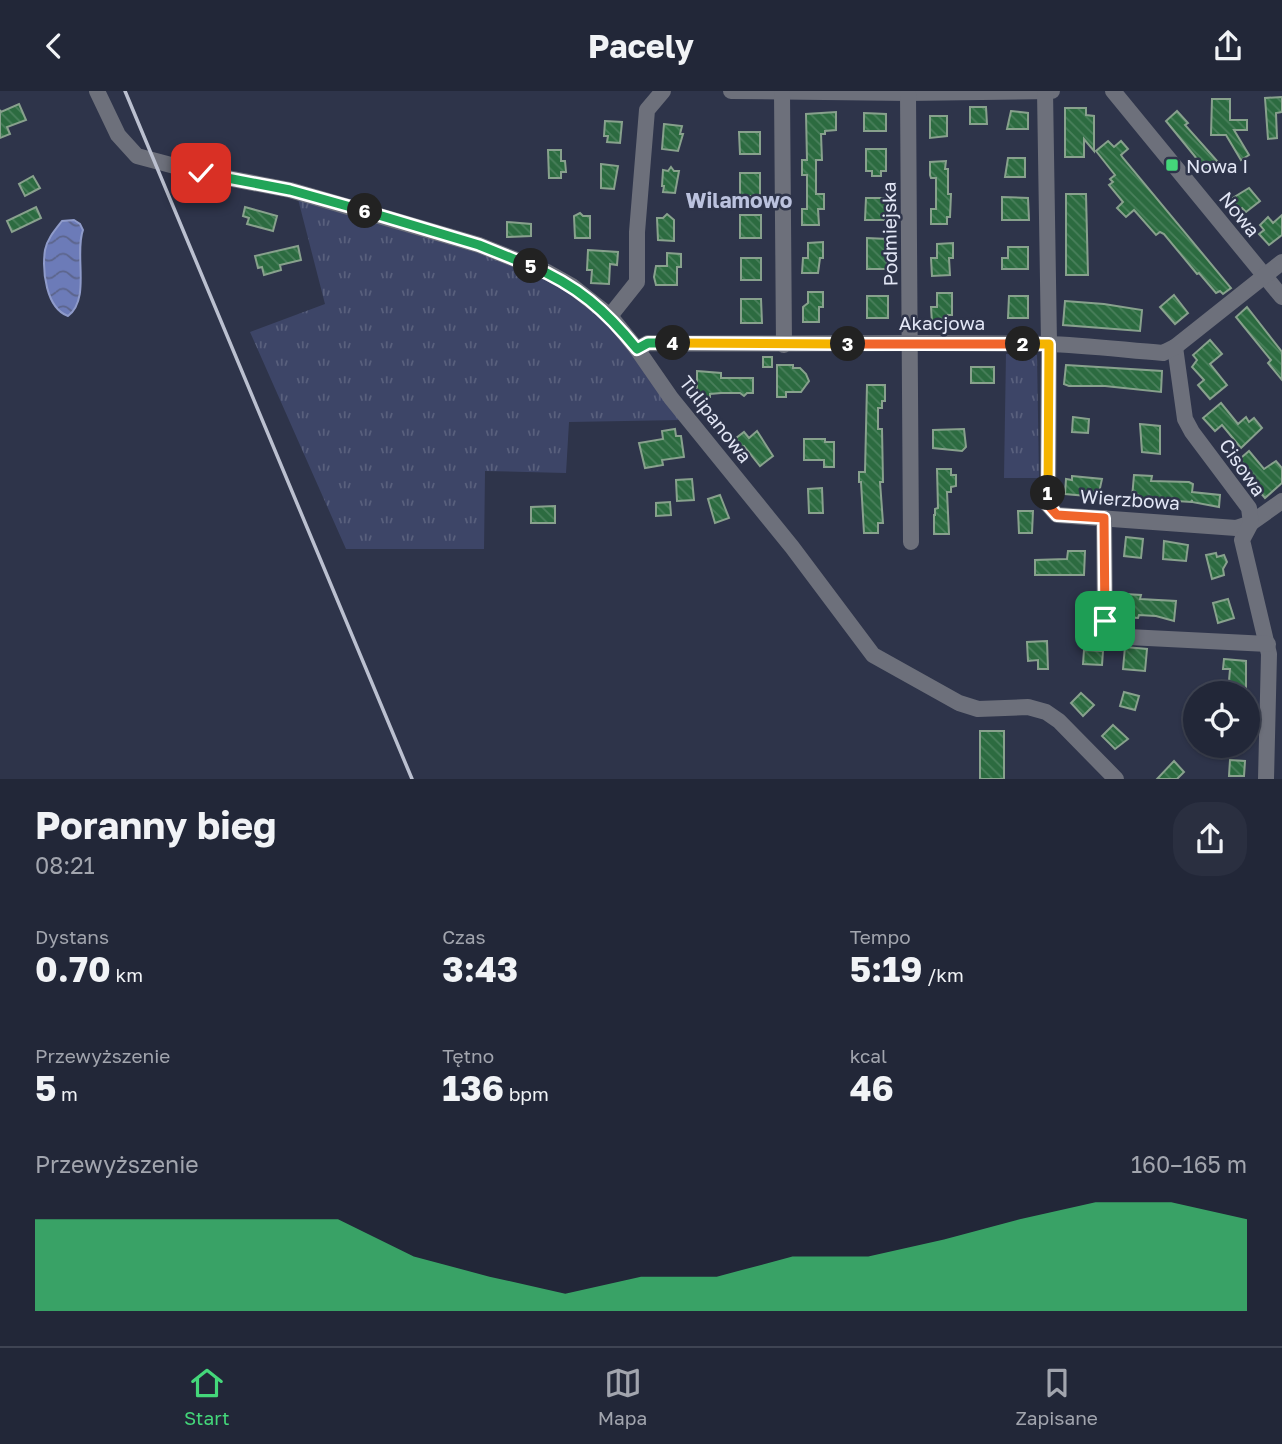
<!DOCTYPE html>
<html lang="pl">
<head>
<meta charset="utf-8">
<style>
  body { margin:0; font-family:"Golos Text",sans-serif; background:#2a2f40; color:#f1f3f6; height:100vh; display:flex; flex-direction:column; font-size:26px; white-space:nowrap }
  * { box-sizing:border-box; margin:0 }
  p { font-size:23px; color:#a2a5ae }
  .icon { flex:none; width:38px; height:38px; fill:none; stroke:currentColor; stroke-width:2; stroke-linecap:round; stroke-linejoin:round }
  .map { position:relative; height:688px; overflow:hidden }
  .side { display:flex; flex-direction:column; background:#222738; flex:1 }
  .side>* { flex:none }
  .controls { position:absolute; left:1183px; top:590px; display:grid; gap:14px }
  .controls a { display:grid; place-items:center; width:77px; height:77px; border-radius:50%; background:#222738; box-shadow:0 2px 5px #0004,0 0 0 2px #3f4453; font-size:35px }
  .pin { position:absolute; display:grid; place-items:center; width:60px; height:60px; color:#fff; margin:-30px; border-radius:14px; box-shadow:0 4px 10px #0006 }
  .km { position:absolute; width:35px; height:35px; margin:-18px; border-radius:50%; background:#222; color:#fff; font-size:19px; line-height:35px; text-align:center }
  .round { display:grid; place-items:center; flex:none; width:74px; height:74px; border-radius:28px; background:#2a2f40 }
  .headline { display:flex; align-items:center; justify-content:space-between; height:119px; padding:0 35px }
  h1 { font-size:38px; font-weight:700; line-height:52px }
  .metrics { display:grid; grid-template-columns:repeat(3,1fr); gap:10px; height:119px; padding:7px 35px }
  .metrics div { display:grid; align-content:center }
  .metrics b { font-size:35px; font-weight:700 }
  .metrics small { font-size:19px; font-weight:400 }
  .metrics p { font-size:19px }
  .chart { height:196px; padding:14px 35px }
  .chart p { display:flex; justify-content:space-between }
  .chart svg { width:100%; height:126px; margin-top:7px; fill:#44d77a; opacity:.7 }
  header { display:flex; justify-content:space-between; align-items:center; height:91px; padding:0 35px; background:#222738; font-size:32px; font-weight:700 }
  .dock { display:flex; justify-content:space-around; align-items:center; height:98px; border-top:2px solid #3f4453; background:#222738; font-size:19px; color:#a2a5ae }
  .dock a { display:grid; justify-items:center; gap:4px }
  .dock .active { color:#44d77a }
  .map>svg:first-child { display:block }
</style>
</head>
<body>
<header><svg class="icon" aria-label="back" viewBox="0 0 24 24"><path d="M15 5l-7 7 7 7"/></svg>Pacely<svg class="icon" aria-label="share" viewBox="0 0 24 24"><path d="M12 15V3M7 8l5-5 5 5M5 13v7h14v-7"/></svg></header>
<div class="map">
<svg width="1282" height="688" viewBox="0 0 1282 688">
  <defs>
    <pattern id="grass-tufts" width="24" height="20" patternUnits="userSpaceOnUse" patternTransform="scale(1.75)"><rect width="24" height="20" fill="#3d4567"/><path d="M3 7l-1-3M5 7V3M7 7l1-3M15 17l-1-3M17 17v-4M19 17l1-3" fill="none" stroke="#59607d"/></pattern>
    <pattern id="water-waves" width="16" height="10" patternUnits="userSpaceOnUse" patternTransform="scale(1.75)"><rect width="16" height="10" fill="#6c7bb8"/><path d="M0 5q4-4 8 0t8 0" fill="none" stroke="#5c658c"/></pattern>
    <pattern id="building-back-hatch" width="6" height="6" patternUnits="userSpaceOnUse" patternTransform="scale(1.75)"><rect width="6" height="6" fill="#2c6b40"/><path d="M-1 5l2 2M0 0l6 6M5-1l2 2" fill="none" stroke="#4a805c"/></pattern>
  </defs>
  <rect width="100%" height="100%" fill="#2e344a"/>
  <g fill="url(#grass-tufts)">
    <path d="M298,108L445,150L505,171L562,196L613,232L680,329L569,331L566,382L485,380L484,458H346L250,241L325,213Z"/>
    <path d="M1006,263L1037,264L1039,387H1004Z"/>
  </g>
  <path fill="url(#water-waves)" stroke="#8f9bca" stroke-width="2" d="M74,129L80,133L83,139C74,163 91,208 68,225C46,217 42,180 45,159C47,148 55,139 62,130Z"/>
  <g fill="url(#building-back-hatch)" stroke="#88a18d" stroke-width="2">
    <path d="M1282,6V21L1276,22L1277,47L1268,48L1265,7Z"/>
    <path d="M1212,8H1230V29H1247V39H1234L1249,64L1241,69L1226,44H1211Z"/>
    <path d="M19,13L26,29L7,36L10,43L0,47V19L1,21Z"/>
    <path d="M970,16H986L987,33H970Z"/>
    <path d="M1065,17H1086V24L1094,25V60L1084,48V66H1065Z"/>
    <path d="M1011,20L1028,22V38H1007Z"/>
    <path d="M1177,20L1188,32L1185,34L1217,70L1206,79L1166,30Z"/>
    <path d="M836,21V39L825,40V43H821L822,69H816V103H824V118H818L819,134H802V118H807V84H802V69H807L806,23Z"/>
    <path d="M864,22L886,23V40H864Z"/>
    <path d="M930,25H947V45L930,47Z"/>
    <path d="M605,30L622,31L620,52L607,51L608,45H604Z"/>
    <path d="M664,33L682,35L680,43H683L678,60L662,58Z"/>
    <path d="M739,41H760V63H740Z"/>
    <path d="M1108,50L1114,56L1121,50L1128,58L1121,64L1123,67L1231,197L1223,203L1220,200L1216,202L1199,182L1197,183L1164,143L1160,141L1156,144L1134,119L1126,126L1117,117L1123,111L1109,94L1113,91L1110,88L1115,84L1096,60Z"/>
    <path d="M866,58H886V80H881V85H872V80H866Z"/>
    <path d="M548,59H561V70H565L566,81H561V87H549Z"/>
    <path d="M1008,67H1025V86H1005Z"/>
    <path d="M946,70L945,78H948V103H951L950,126H947V133H931V118H936V87H931L930,84V71Z"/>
    <path d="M601,73L618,75L614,98L601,97Z"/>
    <path d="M671,76L674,80H679L675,102L663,101L664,95H662L663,79L668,80Z"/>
    <rect x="740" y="82" width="20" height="23"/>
    <path d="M33,85L40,97L25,105L19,93Z"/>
    <path d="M1249,97L1260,110L1246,121L1242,117L1239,119L1231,108Z"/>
    <path d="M1066,103H1086L1088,184H1066Z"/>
    <path d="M1002,106L1028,107L1029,129H1002Z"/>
    <path d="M866,107H886L887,129H865Z"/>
    <path d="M36,116L41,127L12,141L7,130Z"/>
    <path d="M245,116L277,125L273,140L247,133L249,127L243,125Z"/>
    <path d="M580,122L583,125H590V147H575L574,125Z"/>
    <path d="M667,123L674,129V150L658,149L657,127H663Z"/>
    <rect x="740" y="124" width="21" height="23"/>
    <path d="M1282,124V144L1269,154L1259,143L1264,139L1260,134L1268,126L1273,132Z"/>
    <path d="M507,131L531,133V145L507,146Z"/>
    <path d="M867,147L887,148V178H867Z"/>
    <path d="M823,151V167H820L818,182H802L803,167H808V152Z"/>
    <path d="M953,152V167H949L950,184L932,185L931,167H937V153Z"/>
    <path d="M298,155L301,169L280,174L281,179L264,184L262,176L258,177L255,165Z"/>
    <path d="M1008,156H1028V178H1002V167H1008Z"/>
    <path d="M588,159L618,161L617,174L610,173L609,193L591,192L592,179H587Z"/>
    <path d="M667,162L681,163V176H677V194H656L654,186L656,175H667Z"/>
    <rect x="741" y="167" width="20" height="22"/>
    <path d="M808,201H823V216H819V231H803V216L808,212Z"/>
    <path d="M937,202H952V224H948V231H932L931,216H937Z"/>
    <path d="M1174,204L1188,222L1175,233L1160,216Z"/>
    <rect x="867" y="205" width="21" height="22"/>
    <path d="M1009,205H1028V227H1008Z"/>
    <path d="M741,208H761L762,232H741Z"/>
    <path d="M1065,210L1104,213L1142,219L1140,240L1063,234Z"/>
    <path d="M1247,216L1282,261V289L1268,272L1271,269L1236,226Z"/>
    <path d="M1210,249L1222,263L1210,273L1227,294L1210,308L1198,294L1204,289L1192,276L1197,269L1193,264Z"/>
    <rect x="763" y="266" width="9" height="10"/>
    <path d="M777,274H793V277H800L806,283L809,290L801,301H786V306H777Z"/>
    <path d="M1066,274L1162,280L1161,301L1105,295H1069L1064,293Z"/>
    <rect x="971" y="276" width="23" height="16"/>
    <path d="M697,280L721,282V287H753V302H747L744,305L740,302H721L710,303V306H697Z"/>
    <path d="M867,294H885V310H882V317H878V338H882L883,391H880L883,432H878V442H864L861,391H859V381H865Z"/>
    <path d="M1221,312L1238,333L1246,326L1249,331L1254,327L1262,337L1241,357L1222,334L1215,340L1203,327Z"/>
    <path d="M1073,326L1089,328L1088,342L1072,341Z"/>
    <path d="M1140,333L1160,335V363L1142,361Z"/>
    <path d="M675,338L676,345H681L684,366L662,369L663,374L645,377L639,352L663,348L662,340Z"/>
    <path d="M964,338L966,356L962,360L933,357V339Z"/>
    <path d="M757,340L773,365L760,375L744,355L738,359L731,351L744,341L749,347Z"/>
    <path d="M804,348H825V351H834V376H824V369H804Z"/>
    <path d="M1249,360L1264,378L1276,370L1282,377V392L1265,407L1235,372Z"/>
    <path d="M937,378H951V384H956V395L951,396V401H947L949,443H934V424H935V418L938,417Z"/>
    <path d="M1134,384L1152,385L1151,390L1189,391L1193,393L1192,401L1220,404L1219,416L1192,411V409L1191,411L1132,407Z"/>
    <path d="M1072,385L1102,388L1098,406L1065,403L1066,388L1072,389Z"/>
    <path d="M692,388L694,409L677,410L676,389Z"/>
    <path d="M822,397L823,422H809L808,398Z"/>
    <path d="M720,404L729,427L715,432L708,408Z"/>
    <path d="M670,411L671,424L656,425V412Z"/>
    <path d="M555,415V432H531V416Z"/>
    <path d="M1018,420H1033L1032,442H1019Z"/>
    <path d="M1126,446L1143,448L1141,467L1124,465Z"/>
    <path d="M1164,450L1188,454L1186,470L1163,468Z"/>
    <path d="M1068,460H1085L1084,484H1035V469L1067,468Z"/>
    <path d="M1216,462L1217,466L1224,464L1227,471L1223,478L1224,484L1212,488L1206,464Z"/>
    <path d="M1125,503L1141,504L1140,508L1176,510L1174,530L1156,525L1139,524L1138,527L1123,526Z"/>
    <path d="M1228,508L1234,527L1218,532L1213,512Z"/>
    <path d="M1081,537L1092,538L1091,551L1080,550Z"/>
    <path d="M1047,550L1048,578H1038V569L1028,570L1027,551Z"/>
    <path d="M1125,556L1147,558L1145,580L1123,578Z"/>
    <path d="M1084,559L1103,560L1102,574L1083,573Z"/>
    <path d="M1224,568L1246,570V602H1228L1230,578H1223Z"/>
    <path d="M1124,601L1139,605L1135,619L1120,615Z"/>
    <path d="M1081,602L1094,614L1083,625L1071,612Z"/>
    <path d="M1113,634L1128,648L1115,658L1102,645Z"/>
    <rect x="980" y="640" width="24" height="48"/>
    <path d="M1230,669L1245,670L1244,685H1229Z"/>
    <path d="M1174,670L1184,681L1177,688H1157Z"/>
  </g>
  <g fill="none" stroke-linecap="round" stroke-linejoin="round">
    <g stroke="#6d707b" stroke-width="16">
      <path d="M97,0L118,44L137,65L201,82L290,99L479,154L547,181L572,195L610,225L637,258L671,307L792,456L873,564L959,612L978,618L1028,616L1046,621L1059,630L1116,688"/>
      <path d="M731,0L908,2L1052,0"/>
      <path d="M1045,0L1049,253L1048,414L1057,424L1236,437L1251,432L1282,410"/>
      <path d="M1113,0L1282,206"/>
      <path d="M782,2L784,254"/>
      <path d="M908,2L911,451"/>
      <path d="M610,225L637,191V141L647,19L663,0"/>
      <path d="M1175,256L1185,328L1192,341L1249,417L1251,432L1242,449L1269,563L1266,688"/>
      <path d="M637,258L648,252C781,254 914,250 1046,253C1085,254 1124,259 1163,262L1175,256L1282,171"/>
      <path d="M1104,427L1105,530L1113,542L1128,546L1268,553"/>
    </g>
    <path stroke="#bbc0d0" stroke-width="3.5" d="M125,0L412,688"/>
  </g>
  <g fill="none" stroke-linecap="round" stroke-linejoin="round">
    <g stroke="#fff" stroke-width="14">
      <path id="split-1" d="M1048,402V414L1057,424L1104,427L1105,530"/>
    </g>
    <g stroke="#fff" stroke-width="14">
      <path id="split-2" d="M1023,253H1049L1048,402"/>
    </g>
    <g stroke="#fff" stroke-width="14">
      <path id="split-3" d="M848,253H1023"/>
    </g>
    <g stroke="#fff" stroke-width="14">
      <path id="split-4" d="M673,252L848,253"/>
    </g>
    <g stroke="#fff" stroke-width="14">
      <path id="split-5" d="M531,175C577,194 606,220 637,258L648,252H673"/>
    </g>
    <g stroke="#fff" stroke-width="14">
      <path id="split-6" d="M365,120L479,154L531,175"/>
    </g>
    <g stroke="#fff" stroke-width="14">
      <path id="split-7" d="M201,82L290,99L365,120"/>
    </g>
    <use href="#split-1" stroke="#f0652b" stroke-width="9"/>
    <use href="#split-2" stroke="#f5b400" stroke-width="9"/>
    <use href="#split-3" stroke="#f0652b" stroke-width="9"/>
    <use href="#split-4" stroke="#f5b400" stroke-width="9"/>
    <use href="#split-5" stroke="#22a559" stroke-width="9"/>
    <use href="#split-6" stroke="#22a559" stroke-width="9"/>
    <use href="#split-7" stroke="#22a559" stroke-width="9"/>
  </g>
  <rect fill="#44d77a" stroke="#2e344a" stroke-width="2.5" x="1165" y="67" width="14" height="14" rx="3.5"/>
  <g text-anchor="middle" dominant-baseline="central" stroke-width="5" stroke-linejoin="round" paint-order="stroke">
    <g font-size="19" fill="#e2e6f5" stroke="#2e344a" text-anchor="start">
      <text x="1186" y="74">Nowa I</text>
    </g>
    <g font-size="19" fill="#e2e6f5" stroke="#2e344a">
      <text transform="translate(1240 123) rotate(51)">Nowa</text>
      <text transform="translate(889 143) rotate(-91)">Podmiejska</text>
      <text x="942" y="231">Akacjowa</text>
      <text transform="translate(716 328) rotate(52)">Tulipanowa</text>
      <text transform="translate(1243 376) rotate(55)">Cisowa</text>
      <text transform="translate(1130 408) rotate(4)">Wierzbowa</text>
    </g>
    <g font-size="21" font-weight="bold" fill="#bbc2de" stroke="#2e344a">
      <text x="739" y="109">Wilamowo</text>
    </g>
  </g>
</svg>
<div class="controls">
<a><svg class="icon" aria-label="locate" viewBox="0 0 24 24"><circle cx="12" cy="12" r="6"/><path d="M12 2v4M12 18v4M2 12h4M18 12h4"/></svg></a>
</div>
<div class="pin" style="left:1105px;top:530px;background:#1e9e55"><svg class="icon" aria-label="arrive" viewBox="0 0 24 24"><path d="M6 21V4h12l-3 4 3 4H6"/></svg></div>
<div class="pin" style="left:201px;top:82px;background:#d93025"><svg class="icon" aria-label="check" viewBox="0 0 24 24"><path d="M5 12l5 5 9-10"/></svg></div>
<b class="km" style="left:1048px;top:402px">1</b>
<b class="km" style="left:1023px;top:253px">2</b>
<b class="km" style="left:848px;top:253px">3</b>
<b class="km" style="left:673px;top:252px">4</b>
<b class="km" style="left:531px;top:175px">5</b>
<b class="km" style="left:365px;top:120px">6</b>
</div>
<section class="side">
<div class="headline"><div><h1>Poranny bieg</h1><p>08:21</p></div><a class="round"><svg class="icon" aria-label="share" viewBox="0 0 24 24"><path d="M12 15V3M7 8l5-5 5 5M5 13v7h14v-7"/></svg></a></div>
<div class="metrics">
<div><p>Dystans</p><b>0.70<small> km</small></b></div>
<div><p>Czas</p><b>3:43</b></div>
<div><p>Tempo</p><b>5:19<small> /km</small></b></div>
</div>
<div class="metrics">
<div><p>Przewyższenie</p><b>5<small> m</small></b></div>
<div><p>Tętno</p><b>136<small> bpm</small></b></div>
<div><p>kcal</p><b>46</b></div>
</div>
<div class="chart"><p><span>Przewyższenie</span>160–165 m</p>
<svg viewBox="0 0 160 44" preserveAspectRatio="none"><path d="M0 44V12L10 12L20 12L30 12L40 12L50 25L60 32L70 38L80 32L90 32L100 25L110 25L120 19L130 12L140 6L150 6L160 12V44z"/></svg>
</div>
</section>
<nav class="dock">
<a class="active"><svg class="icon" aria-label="home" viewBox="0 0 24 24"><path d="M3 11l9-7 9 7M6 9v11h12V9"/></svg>Start</a>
<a><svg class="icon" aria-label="map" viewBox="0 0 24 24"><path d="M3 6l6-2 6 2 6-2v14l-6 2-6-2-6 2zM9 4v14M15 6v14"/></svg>Mapa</a>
<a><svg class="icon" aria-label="saved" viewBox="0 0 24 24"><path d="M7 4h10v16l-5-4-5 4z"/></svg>Zapisane</a>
</nav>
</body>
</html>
